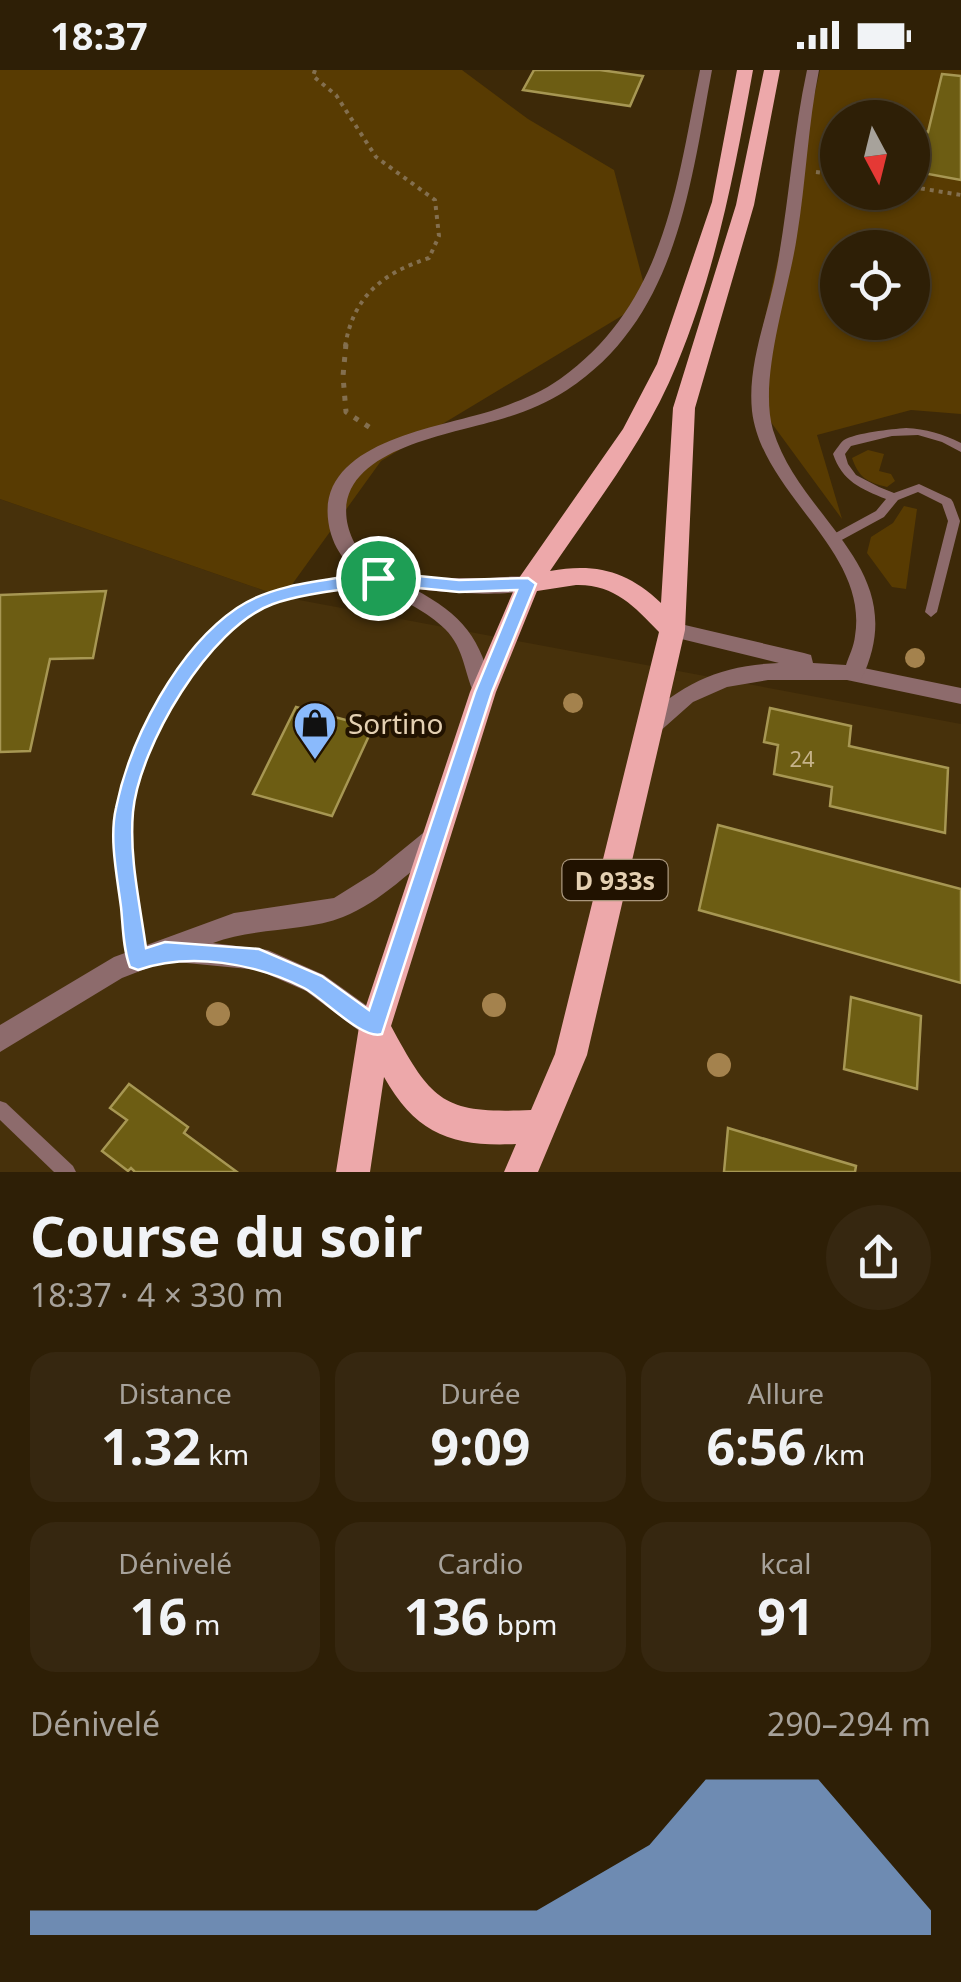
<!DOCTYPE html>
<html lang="fr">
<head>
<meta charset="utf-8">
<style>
  body { margin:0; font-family:"Noto Sans",sans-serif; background:#362710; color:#f1f3f6; height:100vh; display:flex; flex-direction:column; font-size:38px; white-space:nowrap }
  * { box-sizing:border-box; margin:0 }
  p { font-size:32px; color:#a7a29b }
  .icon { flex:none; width:55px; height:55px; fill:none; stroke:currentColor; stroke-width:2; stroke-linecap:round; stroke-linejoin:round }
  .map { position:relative; height:1102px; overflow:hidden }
  .side { display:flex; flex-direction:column; background:#2e1f06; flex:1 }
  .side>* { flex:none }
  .needle { width:65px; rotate:173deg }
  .tools { position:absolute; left:820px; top:30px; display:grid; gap:20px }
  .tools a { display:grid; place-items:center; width:110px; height:110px; border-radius:50%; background:#2e1f06; box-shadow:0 2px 8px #0004,0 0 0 2px #493d28; font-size:50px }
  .pin { position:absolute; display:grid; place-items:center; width:85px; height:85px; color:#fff; margin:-42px; border:5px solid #fff; border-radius:50%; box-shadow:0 2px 10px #0007 }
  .round { display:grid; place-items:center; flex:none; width:105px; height:105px; border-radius:52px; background:#362710 }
  .summary { display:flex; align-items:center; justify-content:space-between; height:170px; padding:0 30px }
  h1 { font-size:55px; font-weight:700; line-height:75px }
  .metrics { display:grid; grid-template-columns:repeat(3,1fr); gap:15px; height:170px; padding:10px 30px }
  .metrics div { display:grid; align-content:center; border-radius:25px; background:#362710; text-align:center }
  .metrics b { font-size:50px; font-weight:700 }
  .metrics small { font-size:28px; font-weight:400 }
  .metrics p { font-size:28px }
  .chart { height:280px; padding:20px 30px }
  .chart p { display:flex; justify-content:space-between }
  .chart svg { width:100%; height:180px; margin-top:10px; fill:#8abafc; opacity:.7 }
  .status { display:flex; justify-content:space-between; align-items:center; height:70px; padding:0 50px; background:#2e1f06; direction:ltr }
  .status svg { height:28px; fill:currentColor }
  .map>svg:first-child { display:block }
</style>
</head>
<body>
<div class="status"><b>18:37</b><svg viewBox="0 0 49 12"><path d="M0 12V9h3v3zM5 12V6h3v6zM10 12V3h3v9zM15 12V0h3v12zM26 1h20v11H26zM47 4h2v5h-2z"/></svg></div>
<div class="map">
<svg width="961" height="1102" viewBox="0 0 961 1102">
  <rect width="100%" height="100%" fill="#3d2908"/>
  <path fill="#47310b" d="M0,429L283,527L961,654V1102H0Z"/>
  <g fill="#583b02" fill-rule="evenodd">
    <path d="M0,0H462L528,49L614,100L648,230L381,391L283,527L0,429Z"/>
    <path d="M820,0H961V344L911,340L817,365L842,449L759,336L755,293ZM838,48H912V122H838ZM838,178H912V252H838Z"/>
    <path d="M868,380L884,384L879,401L891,404L895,411L887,417C867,412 859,408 852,388Z"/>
    <path d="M904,436L917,439L906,519L892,517L867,483L871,467L893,453Z"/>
  </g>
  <g fill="#6d5d13" stroke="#a79753" stroke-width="2.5">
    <path d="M534,0H600L643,6L630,36L523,20Z"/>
    <path d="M942,4L961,6V110L912,101V60L928,62Z"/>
    <path d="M106,521L93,588L50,589L30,681L0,682V525Z"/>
    <path d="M296,637L373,657L332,746L253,724Z"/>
    <path d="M770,638L851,656L849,676L948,698L945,763L830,736L832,717L774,704L778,675L764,672Z"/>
    <path d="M718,755L961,819V913L699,840Z"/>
    <path d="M851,927L921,946L917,1019L844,999Z"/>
    <path d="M129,1014L188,1057L184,1063L237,1102H135L131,1098L128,1101L102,1081L127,1050L110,1038Z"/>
    <path d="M728,1058L856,1096L855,1102H724Z"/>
  </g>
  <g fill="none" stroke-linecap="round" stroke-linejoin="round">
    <g stroke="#836f4f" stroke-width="4" stroke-dasharray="4 5" stroke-linecap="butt">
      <path d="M315,0L313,6L336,25L376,87L435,130L439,166L429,188C383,203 353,226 345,277"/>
      <path d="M816,102L838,105"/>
      <path d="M912,117L961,125"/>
    </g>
    <path stroke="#836f4f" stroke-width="5" stroke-dasharray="5 8" stroke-linecap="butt" d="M346,274L343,306L346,342L375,361"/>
    <g fill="#8d6b6c" fill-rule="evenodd">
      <path d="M906,358C926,359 943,364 961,373V382L942,372L918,365L892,366L851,376L845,384L848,394L856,405L879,417L894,423L919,414L951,429L953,432L960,451L937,542L931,547L925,542L948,451L942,434L918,422L898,430L884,447L838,472H830L828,469L830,466L876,441L886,429C861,419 842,411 833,384C835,381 841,372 844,370C855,363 892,359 906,358Z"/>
      <path d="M378,503L384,508L382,511C346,521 304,518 269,534C196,569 131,681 129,761C128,805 139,848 146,891L143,896L138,898L133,896C127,882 126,866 124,851C117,814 110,775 117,738C132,661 187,564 259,529C295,511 339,513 378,503Z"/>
      <path d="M0,1031L6,1033L73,1096L76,1102H54L0,1050Z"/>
    </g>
    <g fill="#8d6b6c" fill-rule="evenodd">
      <path d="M700,0H712C690,118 676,249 567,320C546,334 522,343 498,350C448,365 330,381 348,456C352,473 366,496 384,502C404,509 467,508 490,508C504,507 521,505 535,509L538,514C522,531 439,521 414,519C463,545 481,568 493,622L490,628H476C464,604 465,579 445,559C410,524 347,517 331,464C305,374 433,359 491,341C514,333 539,324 560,309C665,234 676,118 700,0Z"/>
      <path d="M854,596L961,618V634L847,610L844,604L847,598Z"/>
      <path d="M436,756L444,759L447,766L444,773C413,799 381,832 343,847C306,862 255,857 213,873L268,880L324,905L384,948L388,957L384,966L375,970L366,966L306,921L258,900L166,891L122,908L0,982V955L114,887L234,843L334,828L374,803L428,759Z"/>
    </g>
    <path fill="#8d6b6c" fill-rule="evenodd" d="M807,0H819C808,54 806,111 797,166C789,221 758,308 773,360C801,452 915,499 861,610H768L727,617L693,632L658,663L650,666L642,663L639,657L642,651C684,612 722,595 779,593L665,565L662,560L665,555L672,552L804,583L811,585L813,593L846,595C849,586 854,576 855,566C869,480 762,425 752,341C747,292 769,244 777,197C789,132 793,65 807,0Z"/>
    <path fill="#eda8aa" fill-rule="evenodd" d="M737,0H753C735,100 716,200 677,294C647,369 595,434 550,501C596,493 627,501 661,533L673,338L736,135L764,0H780L754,135L695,338L685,560L663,657L587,985L538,1102H504L516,1074C452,1077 416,1064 384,1007L370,1102H336L359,957L470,622L519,508L623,359L657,294L712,132ZM576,515C614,514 634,536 659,562L555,984L531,1040C443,1044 432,1032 391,956L496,622L537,521Z"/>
  </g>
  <g fill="#a4824d">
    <circle cx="915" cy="588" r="10"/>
    <circle cx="573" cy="633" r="10"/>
    <circle cx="494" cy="935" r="12"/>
    <circle cx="218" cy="944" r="12"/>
    <circle cx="719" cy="995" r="12"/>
  </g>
  <path fill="#8abafc" stroke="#fff" stroke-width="2.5" fill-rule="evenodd" d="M378,502L459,510L528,508L536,514L492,622L382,964C363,971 323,928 304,918C255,893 190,882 138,900L130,897C123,879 123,856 121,837C117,806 109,768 116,738C130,668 178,578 237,538C275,512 333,510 378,502ZM378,514L459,522L517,520L475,622L369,940L322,906L259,879L165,872L146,878C140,834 129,787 133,742C139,677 209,557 273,534C305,523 344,520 378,514Z"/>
  <defs>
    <g id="shop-pin" transform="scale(2.25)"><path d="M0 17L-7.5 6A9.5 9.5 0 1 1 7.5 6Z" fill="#8abafc" stroke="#211200"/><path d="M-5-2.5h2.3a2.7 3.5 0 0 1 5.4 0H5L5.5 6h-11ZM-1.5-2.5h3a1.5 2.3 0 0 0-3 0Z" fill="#111"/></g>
  </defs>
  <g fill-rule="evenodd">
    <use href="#shop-pin" x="315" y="653"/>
  </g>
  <g text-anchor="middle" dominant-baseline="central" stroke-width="8" stroke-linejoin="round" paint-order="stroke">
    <g font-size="22" fill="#c6b38a">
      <text x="802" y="688">24</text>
    </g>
    <rect fill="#211200" stroke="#aa977d" stroke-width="2.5" x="562.5" y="790" width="105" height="40" rx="8"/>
    <g font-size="25" font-weight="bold" fill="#e4d0b2">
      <text x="615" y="810">D 933s</text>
    </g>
    <g font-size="28" fill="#e4d0b2" stroke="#211200" text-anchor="start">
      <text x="348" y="653">Sortino</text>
    </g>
  </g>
</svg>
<div class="tools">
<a><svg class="needle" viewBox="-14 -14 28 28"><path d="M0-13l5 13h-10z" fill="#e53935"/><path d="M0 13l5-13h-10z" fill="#a7a29b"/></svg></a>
<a><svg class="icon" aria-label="locate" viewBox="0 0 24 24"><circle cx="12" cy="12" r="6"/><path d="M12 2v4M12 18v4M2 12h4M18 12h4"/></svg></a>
</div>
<div class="pin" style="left:378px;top:508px;background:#1e9e55"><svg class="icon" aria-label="arrive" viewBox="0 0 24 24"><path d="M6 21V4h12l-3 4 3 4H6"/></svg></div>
</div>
<section class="side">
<div class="summary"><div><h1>Course du soir</h1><p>18:37 · 4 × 330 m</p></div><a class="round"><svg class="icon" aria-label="share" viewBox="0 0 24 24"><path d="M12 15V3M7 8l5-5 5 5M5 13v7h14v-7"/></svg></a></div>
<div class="metrics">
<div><p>Distance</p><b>1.32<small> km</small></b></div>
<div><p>Durée</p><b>9:09</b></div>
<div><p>Allure</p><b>6:56<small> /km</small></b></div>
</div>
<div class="metrics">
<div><p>Dénivelé</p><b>16<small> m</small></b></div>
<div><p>Cardio</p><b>136<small> bpm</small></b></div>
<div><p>kcal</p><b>91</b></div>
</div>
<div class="chart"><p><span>Dénivelé</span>290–294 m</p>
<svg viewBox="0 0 160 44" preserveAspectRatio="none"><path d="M0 44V38L10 38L20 38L30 38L40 38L50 38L60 38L70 38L80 38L90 38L100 30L110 22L120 6L130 6L140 6L150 22L160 38V44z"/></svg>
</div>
</section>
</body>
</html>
